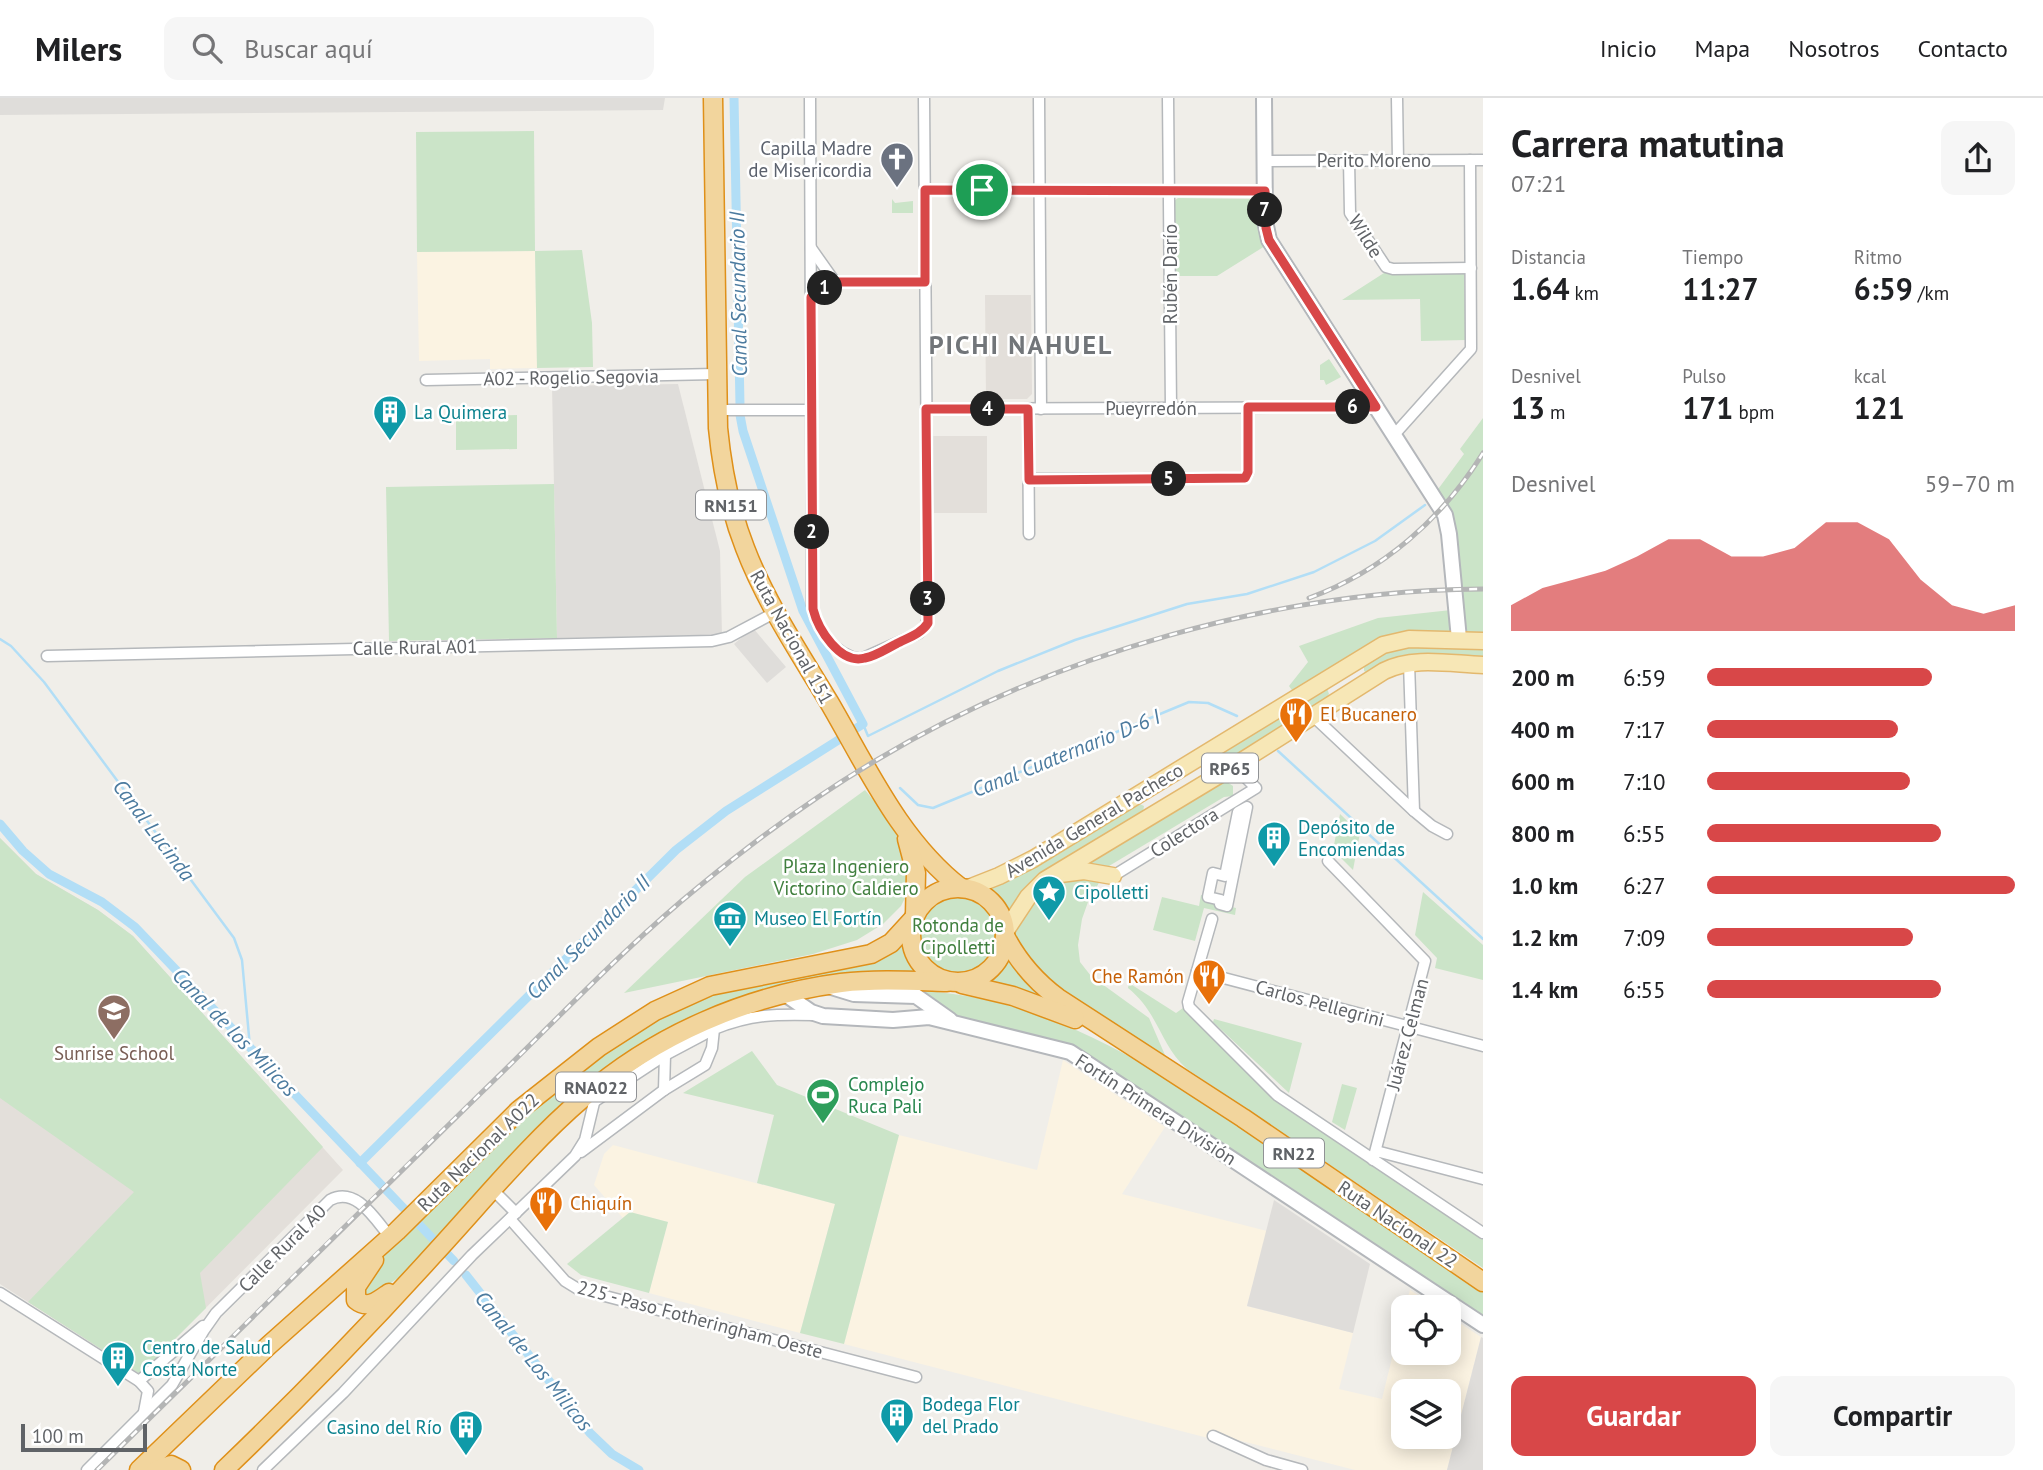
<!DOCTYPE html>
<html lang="es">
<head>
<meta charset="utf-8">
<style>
  body { margin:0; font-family:"PT Sans",sans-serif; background:#f6f6f6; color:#202124; height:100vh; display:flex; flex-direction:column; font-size:26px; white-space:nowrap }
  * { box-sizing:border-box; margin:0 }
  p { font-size:23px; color:#757577 }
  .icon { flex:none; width:38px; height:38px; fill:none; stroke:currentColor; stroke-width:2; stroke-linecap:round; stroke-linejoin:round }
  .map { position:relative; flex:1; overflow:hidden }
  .sheet { display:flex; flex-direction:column; background:#fff; width:560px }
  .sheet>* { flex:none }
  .controls { position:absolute; left:1391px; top:1197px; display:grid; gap:14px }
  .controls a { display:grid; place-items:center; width:70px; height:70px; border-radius:14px; background:#fff; box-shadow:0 4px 18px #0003; font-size:35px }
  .scale { position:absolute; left:21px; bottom:18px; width:126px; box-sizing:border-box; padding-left:7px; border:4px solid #606367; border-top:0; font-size:19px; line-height:24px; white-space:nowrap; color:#606367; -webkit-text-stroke:5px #fff; paint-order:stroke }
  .pin { position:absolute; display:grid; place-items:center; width:60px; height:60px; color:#fff; margin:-30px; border:4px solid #fff; border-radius:50%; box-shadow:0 2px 7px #0007 }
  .km { position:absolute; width:35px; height:35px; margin:-18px; border-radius:50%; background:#222; color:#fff; font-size:19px; line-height:35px; text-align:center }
  .round { display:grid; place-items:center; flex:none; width:74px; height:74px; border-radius:14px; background:#f6f6f6 }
  .headline { display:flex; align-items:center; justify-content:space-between; height:119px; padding:0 28px }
  h1 { font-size:38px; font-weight:700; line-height:52px }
  .stats { display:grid; grid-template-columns:repeat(3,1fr); gap:10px; height:119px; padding:7px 28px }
  .stats div { display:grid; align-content:center }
  .stats b { font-size:30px; font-weight:700 }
  .stats small { font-size:19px; font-weight:400 }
  .stats p { font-size:19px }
  .chart { height:196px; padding:14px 28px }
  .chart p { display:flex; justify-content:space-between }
  .chart svg { width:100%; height:126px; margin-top:7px; fill:#d84748; opacity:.7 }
  .action { display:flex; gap:14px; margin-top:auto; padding:14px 28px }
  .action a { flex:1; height:80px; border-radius:14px; background:#d84748; color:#fff; font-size:28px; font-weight:700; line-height:80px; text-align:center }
  .action a+a { background:#f6f6f6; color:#202124 }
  ul { padding:0 28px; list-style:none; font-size:23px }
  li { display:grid; grid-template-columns:112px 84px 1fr; align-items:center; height:52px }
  li i { height:18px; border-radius:9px; background:#d84748 }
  header { display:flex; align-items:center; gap:42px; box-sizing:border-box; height:98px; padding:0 35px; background:#fff; border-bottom:2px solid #e0e0e0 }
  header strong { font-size:33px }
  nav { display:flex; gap:38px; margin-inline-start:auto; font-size:24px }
  .search { width:490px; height:63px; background:#f6f6f6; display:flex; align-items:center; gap:18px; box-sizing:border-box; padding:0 24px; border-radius:14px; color:#757577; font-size:26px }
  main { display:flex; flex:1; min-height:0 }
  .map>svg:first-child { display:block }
</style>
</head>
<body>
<header>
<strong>Milers</strong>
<div class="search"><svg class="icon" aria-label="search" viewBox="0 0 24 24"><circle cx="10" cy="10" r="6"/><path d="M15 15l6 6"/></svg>Buscar aquí</div>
<nav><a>Inicio</a><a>Mapa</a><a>Nosotros</a><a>Contacto</a></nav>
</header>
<main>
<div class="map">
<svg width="1483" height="1372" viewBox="0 0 1483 1372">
  <rect width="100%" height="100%" fill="#f0eee9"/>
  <g fill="#fbf3e2" fill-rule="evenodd">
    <path d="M535,153L537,270L490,271V261L419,263L417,154Z"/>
    <path d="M1063,962L1165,1029L1122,1096L1267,1133L1247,1208L1353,1235L1339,1291L1382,1301L1403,1215L1404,1255H1449V1218L1481,1239L1447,1372H1355L1214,1336L1212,1341L844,1246L899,1037L1037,1072ZM1404,1293H1449V1339H1404Z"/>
    <path d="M613,1047L835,1106L800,1235L649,1195L668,1124L630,1114L623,1120L594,1087L604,1056Z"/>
    <path d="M1410,1192L1436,1209H1405Z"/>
  </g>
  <g fill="#dfddda">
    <path d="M0,0H665L663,12L0,17Z"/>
    <path d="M678,286L720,453L722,537L557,540L552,288Z"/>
    <path d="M753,530L786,569L767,585L734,546Z"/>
    <path d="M1274,1102L1370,1166L1353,1235L1247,1208Z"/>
    <path d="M1481,1239L1483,1240V1372H1447Z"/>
  </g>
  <g fill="#e3dfda">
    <path d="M985,197H1031L1032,296L1027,301H986Z"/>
    <path d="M932,338H987V415H933Z"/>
    <path d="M0,740L36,776L98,812L133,838L343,1072L140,1276L0,1186Z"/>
  </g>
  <g fill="#cbe4c8">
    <path d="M534,33L535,153L582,152L592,225L593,269L537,270L535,153L417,154L416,34Z"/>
    <path d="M1178,100L1255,101C1264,114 1255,132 1265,148L1217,178H1174V103Z"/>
    <path d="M892,101L895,105L913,103V115H892Z"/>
    <path d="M1384,175L1464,176L1466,242L1421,243L1420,201L1342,202Z"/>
    <path d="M1329,261L1341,279L1326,287L1324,282H1320V267Z"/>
    <path d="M517,317V351L456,352V318Z"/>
    <path d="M1483,320V537L1464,534L1436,394L1464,356L1460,351Z"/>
    <path d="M554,386L557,540L389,543L386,389Z"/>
    <path d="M1451,512V535L1400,538L1294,595L1289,588L1308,564L1299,548L1378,520Z"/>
    <path d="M1391,549H1483V561L1367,575L1364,573V568Z"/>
    <path d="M1327,590L1329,596L1327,599L1305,615L1235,659L1218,655Z"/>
    <path d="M1224,682L1233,688V698L1224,699L1104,771L1073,770Z"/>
    <path d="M865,692L890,722L904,746L908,787L906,798L901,808L883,826L857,842L813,856L624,895L745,779Z"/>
    <path d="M1138,705L1144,708L1143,714L1043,777L1010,820L1000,801L985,789L1015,779Z"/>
    <path d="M1340,716L1360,735L1353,772L1333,752Z"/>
    <path d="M0,740L36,776L98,812L133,838L323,1049L200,1175L206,1210L140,1276L28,1204L134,1094L0,1000Z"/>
    <path d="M1094,779L1100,783L1088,804L1082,821L1078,847L1080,864L1091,878L1149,920L1168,964L1040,877L1014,840C1014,822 1043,786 1060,782C1071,779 1083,780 1094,779Z"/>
    <path d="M1423,794L1483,847V882L1435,870L1437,860L1415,837Z"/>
    <path d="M1201,797L1221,802L1220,806L1236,810L1235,817L1204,810L1195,843L1153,832L1162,799L1199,808Z"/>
    <circle cx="957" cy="838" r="39"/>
    <path d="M902,843L910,866L923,879L844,880L653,943L415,1168L368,1201L359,1191L400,1138L512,1027L568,979L679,906Z"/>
    <path d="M1009,856L1075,917L982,885L996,873Z"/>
    <path d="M1129,885L1176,915L1183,910L1276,1002L1483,1139V1170L1187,971C1160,947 1159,915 1128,890Z"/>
    <path d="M914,892C1016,898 1091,934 1177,986L1483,1191V1219L1076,948L948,917Z"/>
    <path d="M1214,921L1302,945L1289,995L1213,924Z"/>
    <path d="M752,953L777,987L899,1037L844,1246L800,1235L835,1106L757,1085L774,1017L683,995Z"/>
    <path d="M1342,986L1357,990L1345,1032L1332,1024Z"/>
    <path d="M630,1114L668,1124L649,1195L581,1177L567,1166Z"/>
  </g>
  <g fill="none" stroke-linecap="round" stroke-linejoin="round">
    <g stroke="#b2def6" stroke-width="2.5">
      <path d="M0,541L11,548L44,584L234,840L242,862L250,949"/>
      <path d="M863,626L868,638L998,573L1075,542L1187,506L1247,496L1314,474L1375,443L1425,407"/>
      <path d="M1278,653L1483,841"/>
      <path d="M900,690L918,707L933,710L1189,604L1208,605L1237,618"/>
    </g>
    <g stroke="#b2def6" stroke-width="9">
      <path d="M734,0L740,307"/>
      <path d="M740,317L743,333L803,513L863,626L852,633"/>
      <path d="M0,726L23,753L49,776L102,804L135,829L454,1163"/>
      <path d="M360,1065L676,752L726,713L840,641"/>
      <path d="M466,1177L590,1335L612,1356L639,1372"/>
    </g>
    <g stroke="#b5b8bb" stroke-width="13">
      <g id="street">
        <path d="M810,0L812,507C816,531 835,558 861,561L919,535L925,529L928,520L924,0"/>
        <path d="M1039,0L1041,311"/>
        <path d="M1168,0L1171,310"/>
        <path d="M1397,0L1398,62"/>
        <path d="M1349,62L1350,115L1386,169L1393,171L1471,170"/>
        <path d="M1264,63L1483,62"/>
        <path d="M925,92L1265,93"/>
        <path d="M811,150L835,184"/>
        <path d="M811,199L835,184H925"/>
        <path d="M426,282L716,276"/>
        <path d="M926,311L1376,309"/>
        <path d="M1028,311L1029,436"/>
        <path d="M717,312H811"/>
        <path d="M1394,337L1471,251L1470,62"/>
        <path d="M1029,381L1245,380L1248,375V309"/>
        <path d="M47,558L712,543L729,539L776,514"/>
        <path d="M1409,565L1414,713"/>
        <path d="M1313,618L1414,713L1432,728L1447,736"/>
        <path d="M1247,709L1227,808L1220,806L1221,802L1208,799L1213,775L1225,778L1238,714Z"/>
        <path d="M1328,763L1425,863L1373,1062"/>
        <path d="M1113,778L1256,690L1234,668"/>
        <path d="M1212,821L1188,904L1189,909L1277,997L1483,1135"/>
        <path d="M1197,873L1483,948"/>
        <path d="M664,992L665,957"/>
        <path d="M595,1003L665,957L714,931"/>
        <path d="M1376,1053L1483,1081"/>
        <path d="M581,1054L664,992L705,967L712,950L714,931C751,916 776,916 815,917"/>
        <path d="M493,1092L516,1115"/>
        <path d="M510,1121L565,1183L578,1191L916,1279"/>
        <path d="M0,1195L139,1283L148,1293L144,1314"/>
        <path d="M139,1283L203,1228"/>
        <path d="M1213,1338L1266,1362L1302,1372"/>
        <path d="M87,1372L172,1287L204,1232L216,1215L330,1102C356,1088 375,1121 390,1139"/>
        <path d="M263,1372L343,1295L472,1157L575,1058L585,1042L598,988"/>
      </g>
    </g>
    <g stroke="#b4b7bb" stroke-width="18">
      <g id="secondary">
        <path d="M1264,0L1265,123L1269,142L1445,417L1449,436L1459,541"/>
        <path d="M828,888L854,896L916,898L950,922"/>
        <path d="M785,896L811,914L823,918L893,922L929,919L1070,954L1483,1227"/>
      </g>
    </g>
    <g stroke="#e3b86e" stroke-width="19">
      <g id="primary">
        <path d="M1060,776L1084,773L1113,778"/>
        <path d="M966,791L999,778L1033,761L1383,547L1409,541L1483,543"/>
        <path d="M1005,834L1028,799L1045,782L1234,668L1384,573C1413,558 1451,566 1483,567"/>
      </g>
    </g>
    <g stroke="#df9019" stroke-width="21">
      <g id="highway">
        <path d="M713,0L718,330C722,371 730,412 745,450C766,505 799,554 829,604C867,669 900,743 961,790"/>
        <path d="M907,741L916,775L915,817"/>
        <circle cx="958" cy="837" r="47"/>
        <path d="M1005,838C1018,863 1035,883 1058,900L1243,1020L1483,1184"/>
        <path d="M962,886L1013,898L1075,921"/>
        <path d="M374,1162L356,1189V1202C368,1212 379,1202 389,1195"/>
        <path d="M139,1372L268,1248L397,1133L519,1012L599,949L655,913L710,888L871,856L891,845L913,821"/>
        <path d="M156,1372L171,1367L181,1372"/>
        <path d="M224,1372C296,1303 367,1230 434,1156C483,1103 529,1046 584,999C655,937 748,897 841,885C876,881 912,883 947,884"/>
      </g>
    </g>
    <use href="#street" stroke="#fff" stroke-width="10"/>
    <use href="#secondary" stroke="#fff" stroke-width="14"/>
    <use href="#primary" stroke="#f7e7b6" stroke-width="16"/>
    <use href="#highway" stroke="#f2d59d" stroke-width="18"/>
    <g stroke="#b4b5b5" stroke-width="5">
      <g id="rail">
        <path d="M1309,500C1383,473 1442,421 1483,355"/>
        <path d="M97,1372C224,1247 351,1121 480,996C553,926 623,850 702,786C757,741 814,699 875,663C1051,557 1278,492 1483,491"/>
      </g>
    </g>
    <use href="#rail" stroke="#fff" stroke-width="2.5" stroke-dasharray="8" stroke-linecap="butt"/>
  </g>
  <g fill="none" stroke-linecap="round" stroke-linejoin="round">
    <g stroke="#fff" stroke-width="14">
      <path id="route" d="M925,92L1265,93L1266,130L1269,142L1376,309H1248V374L1245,380L1029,382L1028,311H926L928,525C921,536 907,540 896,546C886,551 876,558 865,560C840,567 818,531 813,511L811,199L835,184H925Z"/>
    </g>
    <use href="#route" stroke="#d84748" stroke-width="9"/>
  </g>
  <defs>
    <g id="church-pin" transform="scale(1.75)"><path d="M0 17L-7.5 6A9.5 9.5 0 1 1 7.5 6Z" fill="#6b7280" stroke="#fff"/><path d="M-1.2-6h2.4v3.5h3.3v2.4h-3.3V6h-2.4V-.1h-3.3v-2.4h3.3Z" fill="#fff"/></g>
    <g id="building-pin" transform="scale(1.75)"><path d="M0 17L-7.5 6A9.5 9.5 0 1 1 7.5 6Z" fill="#0f9aa8" stroke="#fff"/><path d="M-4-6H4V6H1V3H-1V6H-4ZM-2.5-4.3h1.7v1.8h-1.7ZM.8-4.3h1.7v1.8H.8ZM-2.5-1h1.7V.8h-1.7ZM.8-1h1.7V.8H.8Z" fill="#fff"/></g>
    <g id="restaurant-pin" transform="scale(1.75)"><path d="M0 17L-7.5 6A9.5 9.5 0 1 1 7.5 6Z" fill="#e8710a" stroke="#fff"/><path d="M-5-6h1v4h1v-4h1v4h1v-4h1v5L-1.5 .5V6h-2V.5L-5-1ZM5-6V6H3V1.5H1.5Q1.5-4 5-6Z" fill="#fff"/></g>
    <g id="sight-pin" transform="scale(1.75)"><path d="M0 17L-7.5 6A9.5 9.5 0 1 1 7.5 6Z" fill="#0f9aa8" stroke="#fff"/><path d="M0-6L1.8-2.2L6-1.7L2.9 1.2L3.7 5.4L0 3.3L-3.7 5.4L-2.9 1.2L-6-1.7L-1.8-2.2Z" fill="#fff"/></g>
    <g id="museum-pin" transform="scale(1.75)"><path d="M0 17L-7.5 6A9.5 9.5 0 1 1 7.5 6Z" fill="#0f9aa8" stroke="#fff"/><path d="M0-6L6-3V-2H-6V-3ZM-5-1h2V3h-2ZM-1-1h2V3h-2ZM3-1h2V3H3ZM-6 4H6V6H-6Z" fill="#fff"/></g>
    <g id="school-pin" transform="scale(1.75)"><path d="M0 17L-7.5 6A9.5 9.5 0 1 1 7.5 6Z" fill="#8d6e63" stroke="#fff"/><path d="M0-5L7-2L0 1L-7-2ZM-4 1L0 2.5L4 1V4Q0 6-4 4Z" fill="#fff"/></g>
    <g id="stadium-pin" transform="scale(1.75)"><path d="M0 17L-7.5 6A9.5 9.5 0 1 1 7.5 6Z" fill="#2e9e5b" stroke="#fff"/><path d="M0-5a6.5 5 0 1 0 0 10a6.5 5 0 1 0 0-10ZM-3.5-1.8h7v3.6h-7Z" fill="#fff"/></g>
  </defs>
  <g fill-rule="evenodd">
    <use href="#church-pin" x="897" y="61"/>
    <use href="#building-pin" x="390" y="314"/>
    <use href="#restaurant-pin" x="1296" y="616"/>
    <use href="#building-pin" x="1274" y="740"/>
    <use href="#sight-pin" x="1049" y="794"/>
    <use href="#museum-pin" x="730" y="820"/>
    <use href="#restaurant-pin" x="1209" y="878"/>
    <use href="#school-pin" x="114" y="913"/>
    <use href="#stadium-pin" x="823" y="997"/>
    <use href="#restaurant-pin" x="546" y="1105"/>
    <use href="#building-pin" x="118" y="1260"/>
    <use href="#building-pin" x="897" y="1317"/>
    <use href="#building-pin" x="466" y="1329"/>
  </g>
  <g text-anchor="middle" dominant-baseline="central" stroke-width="5" stroke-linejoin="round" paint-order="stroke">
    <g fill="#fff" stroke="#909295" stroke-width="2">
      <rect x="696" y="392.5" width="70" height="29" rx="5"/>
      <rect x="1202" y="655.5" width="56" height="29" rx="5"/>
      <rect x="556" y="974.5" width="80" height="29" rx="5"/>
      <rect x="1264" y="1040.5" width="60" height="29" rx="5"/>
    </g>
    <g font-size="18" font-weight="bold" fill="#606367">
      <text x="731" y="407">RN151</text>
      <text x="1230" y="670">RP65</text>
      <text x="596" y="989">RNA022</text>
      <text x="1294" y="1055">RN22</text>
    </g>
    <g font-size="19" fill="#5b616d" stroke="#fff" text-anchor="end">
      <text x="872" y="50">Capilla Madre<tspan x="872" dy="22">de Misericordia</tspan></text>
    </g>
    <g font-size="19" fill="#606367" stroke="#fff">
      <text x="1374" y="62">Perito Moreno</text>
      <text transform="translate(1366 138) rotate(58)">Wilde</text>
      <text transform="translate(1170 176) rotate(-90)">Rubén Darío</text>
      <text transform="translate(571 279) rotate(-1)">A02 - Rogelio Segovia</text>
      <text x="1151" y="310">Pueyrredón</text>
      <text transform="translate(792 539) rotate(61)">Ruta Nacional 151</text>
      <text transform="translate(415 549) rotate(-1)">Calle Rural A01</text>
      <text transform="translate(1094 722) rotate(-31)">Avenida General Pacheco</text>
      <text transform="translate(1184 734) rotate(-32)">Colectora</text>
      <text transform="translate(1320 905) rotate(15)">Carlos Pellegrini</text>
      <text transform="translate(1407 936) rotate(-75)">Juárez Celman</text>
      <text transform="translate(1156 1011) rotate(33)">Fortín Primera División</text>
      <text transform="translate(478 1054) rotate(-44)">Ruta Nacional A022</text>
      <text transform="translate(1398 1126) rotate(34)">Ruta Nacional 22</text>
      <text transform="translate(282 1150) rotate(-45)">Calle Rural A0</text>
      <text transform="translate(700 1221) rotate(15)">225 - Paso Fotheringham Oeste</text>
    </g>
    <g font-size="19" fill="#0d838f" stroke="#fff" text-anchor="start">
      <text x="414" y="314">La Quimera</text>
      <text x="1298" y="729">Depósito de<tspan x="1298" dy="22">Encomiendas</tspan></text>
      <text x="1074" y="794">Cipolletti</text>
      <text x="754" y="820">Museo El Fortín</text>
      <text x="142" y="1249">Centro de Salud<tspan x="142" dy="22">Costa Norte</tspan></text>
      <text x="922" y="1306">Bodega Flor<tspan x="922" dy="22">del Prado</tspan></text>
      <text x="442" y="1329" text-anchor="end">Casino del Río</text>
    </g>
    <g font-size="19" fill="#c56008" stroke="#fff" text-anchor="start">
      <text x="1320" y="616">El Bucanero</text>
      <text x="1184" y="878" text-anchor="end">Che Ramón</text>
      <text x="570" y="1105">Chiquín</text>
    </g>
    <g font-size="19" fill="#407f3e" stroke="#fff">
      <text x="846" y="768">Plaza Ingeniero<tspan x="846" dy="22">Victorino Caldiero</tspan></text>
      <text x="958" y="827">Rotonda de<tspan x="958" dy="22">Cipolletti</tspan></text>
    </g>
    <g font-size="19" fill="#785e54" stroke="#fff">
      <text x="114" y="955">Sunrise School</text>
    </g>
    <g font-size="19" fill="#27864d" stroke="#fff" text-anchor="start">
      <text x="848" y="986">Complejo<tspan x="848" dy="22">Ruca Pali</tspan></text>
    </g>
    <g font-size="21" font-style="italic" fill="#4c7b9f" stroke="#fff">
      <text transform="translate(738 196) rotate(-91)">Canal Secundario II</text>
      <text transform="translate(1066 655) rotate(-22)">Canal Cuaternario D-6 I</text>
      <text transform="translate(154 732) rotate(53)">Canal Lucinda</text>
      <text transform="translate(588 839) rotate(-45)">Canal Secundario II</text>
      <text transform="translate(235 934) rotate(46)">Canal de los Milicos</text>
      <text transform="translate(534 1263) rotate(51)">Canal de Los Milicos</text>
    </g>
    <g font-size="26" font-weight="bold" letter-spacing="2" fill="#717579" stroke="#fff">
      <text x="1021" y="246">PICHI NAHUEL</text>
    </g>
  </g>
</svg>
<div class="controls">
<a><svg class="icon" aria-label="locate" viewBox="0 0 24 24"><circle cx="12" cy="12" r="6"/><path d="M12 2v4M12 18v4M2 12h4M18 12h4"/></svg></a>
<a><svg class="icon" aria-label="layers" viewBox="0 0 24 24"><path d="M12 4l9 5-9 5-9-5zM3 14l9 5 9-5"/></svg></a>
</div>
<div class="scale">100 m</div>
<div class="pin" style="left:982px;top:92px;background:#1e9e55"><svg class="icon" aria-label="arrive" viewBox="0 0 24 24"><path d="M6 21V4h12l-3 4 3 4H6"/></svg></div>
<b class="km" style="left:825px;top:190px">1</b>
<b class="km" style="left:812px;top:434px">2</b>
<b class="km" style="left:928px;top:501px">3</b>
<b class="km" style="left:988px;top:311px">4</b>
<b class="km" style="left:1169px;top:381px">5</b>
<b class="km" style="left:1353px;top:309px">6</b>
<b class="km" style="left:1265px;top:112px">7</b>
</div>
<section class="sheet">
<div class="headline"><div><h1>Carrera matutina</h1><p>07:21</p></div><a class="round"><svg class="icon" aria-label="share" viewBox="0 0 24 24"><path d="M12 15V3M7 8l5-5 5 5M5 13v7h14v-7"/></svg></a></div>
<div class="stats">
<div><p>Distancia</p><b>1.64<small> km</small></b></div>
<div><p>Tiempo</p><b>11:27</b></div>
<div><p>Ritmo</p><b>6:59<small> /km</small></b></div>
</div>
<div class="stats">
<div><p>Desnivel</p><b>13<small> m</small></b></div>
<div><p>Pulso</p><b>171<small> bpm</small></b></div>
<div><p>kcal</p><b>121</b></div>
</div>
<div class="chart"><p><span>Desnivel</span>59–70 m</p>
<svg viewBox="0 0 160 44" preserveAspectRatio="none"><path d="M0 44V35L10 29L20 26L30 23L40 18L50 12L60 12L70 18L80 18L90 15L100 6L110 6L120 12L130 26L140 35L150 38L160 35V44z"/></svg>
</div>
<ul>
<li><b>200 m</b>6:59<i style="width:73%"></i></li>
<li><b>400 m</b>7:17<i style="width:62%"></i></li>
<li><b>600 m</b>7:10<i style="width:66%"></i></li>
<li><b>800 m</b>6:55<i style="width:76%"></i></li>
<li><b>1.0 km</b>6:27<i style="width:100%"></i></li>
<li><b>1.2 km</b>7:09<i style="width:67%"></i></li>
<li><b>1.4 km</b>6:55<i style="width:76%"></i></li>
</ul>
<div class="action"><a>Guardar</a><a>Compartir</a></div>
</section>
</main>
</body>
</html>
